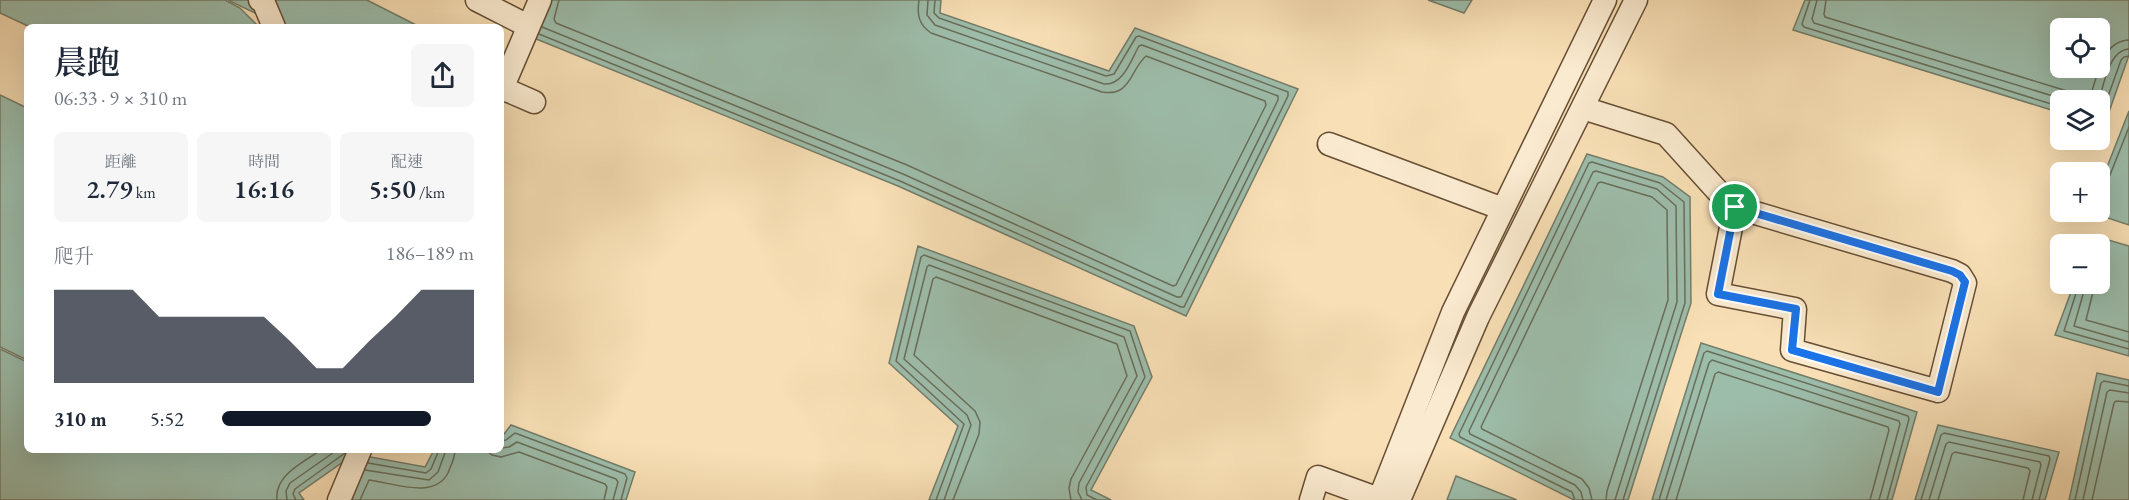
<!DOCTYPE html>
<html lang="zh-TW">
<head>
<meta charset="utf-8">
<style>
  body { margin:0; font-family:"EB Garamond","Noto Serif TC",serif; background:#f6f6f7; color:#1f2937; height:100vh; display:flex; flex-direction:column; font-size:22px; white-space:nowrap }
  * { box-sizing:border-box; margin:0 }
  p { font-size:20px; color:#747a83 }
  .icon { flex:none; width:33px; height:33px; fill:none; stroke:currentColor; stroke-width:2; stroke-linecap:round; stroke-linejoin:round }
  .map { position:relative; flex:1; overflow:hidden }
  .details { position:absolute; left:24px; top:24px; width:480px; height:429px; display:flex; flex-direction:column; background:#fff; border-radius:9px; box-shadow:0 6px 24px #0002 }
  .details>* { flex:none }
  .controls { position:absolute; left:2050px; top:18px; display:grid; gap:12px }
  .controls a { display:grid; place-items:center; width:60px; height:60px; border-radius:9px; background:#fff; box-shadow:0 6px 24px #0002; font-size:30px }
  .pin { position:absolute; display:grid; place-items:center; width:51px; height:51px; color:#fff; margin:-26px; border:3px solid #fff; border-radius:50%; box-shadow:0 2px 6px #0007 }
  .round { display:grid; place-items:center; flex:none; width:63px; height:63px; border-radius:9px; background:#f6f6f7 }
  .headline { display:flex; align-items:center; justify-content:space-between; height:102px; padding:0 30px }
  h1 { font-size:33px; font-weight:600; line-height:45px }
  .stats { display:grid; grid-template-columns:repeat(3,1fr); gap:9px; height:102px; padding:6px 30px }
  .stats div { display:grid; align-content:center; border-radius:9px; background:#f6f6f7; text-align:center }
  .stats b { font-size:26px; font-weight:600 }
  .stats small { font-size:16px; font-weight:400 }
  .stats p { font-size:16px }
  .chart { height:168px; padding:12px 30px }
  .chart p { display:flex; justify-content:space-between }
  .chart svg { width:100%; height:108px; margin-top:6px; fill:#111827; opacity:.7 }
  ul { padding:0 30px; list-style:none; font-size:20px }
  li { display:grid; grid-template-columns:96px 72px 1fr; align-items:center; height:45px }
  li i { height:15px; border-radius:8px; background:#111827 }
  .map>svg:first-child { display:block }
</style>
</head>
<body>
<div class="map">
<svg width="2129" height="500" viewBox="0 0 2129 500">
  <rect width="100%" height="100%" fill="#f8dfb5"/>
  <filter id="stains"><feTurbulence type="fractalNoise" baseFrequency=".00333" numOctaves="4"/><feColorMatrix values="0 0 0 0 .2 0 0 0 0 .09 0 0 0 0 .02 0 0 0 .5 -.17"/></filter>
  <radialGradient id="worn" r=".72"><stop offset=".6" stop-color="#630" stop-opacity="0"/><stop offset="1" stop-color="#630" stop-opacity=".3"/></radialGradient>
  <g fill="#9dbdab" stroke="#737d6a" stroke-width="1.5" fill-rule="evenodd">
    <path d="M0,0H225L240,8L259,27H30L0,13Z"/>
    <path d="M228,0H367L420,27H284Z"/>
    <path d="M537,0H941L940,13L1109,71L1135,28L1298,89L1186,316L898,186L524,34Z"/>
    <path d="M1428,0H1472L1464,13Z"/>
    <path d="M1805,0H2129V55L2104,126L2100,125V100H2061V113L1793,30ZM2061,28H2100V68H2061Z"/>
    <path d="M0,95L27,108V360L0,347Z"/>
    <path d="M2129,111V225L2090,212H2100V185Z"/>
    <path d="M1587,154L1663,177L1690,197L1691,303L1628,500H1574L1450,438Z"/>
    <path d="M2091,235L2129,246V356L2055,335L2074,284H2100V244H2088Z"/>
    <path d="M918,246L1134,326L1152,377L1091,490L1111,500H929L958,426L889,363Z"/>
    <path d="M1701,343L1917,412L1892,500H1652Z"/>
    <path d="M0,349L27,362V450H356L354,454L425,467L434,450H501V438L511,425L635,472L626,500H336L353,455L299,493L304,500H0Z"/>
    <path d="M2097,373L2129,380V500H2069Z"/>
    <path d="M1938,425L2059,452L2045,500H1915Z"/>
    <path d="M1456,476L1517,500H1447Z"/>
  </g>
  <g fill="none" stroke-linecap="round" stroke-linejoin="round">
    <g stroke="#696e5a" stroke-width="1.5">
      <path d="M559,0L554,19L556,23L907,165L1173,286L1176,285L1266,105L1265,101L1146,56C1130,70 1131,97 1102,92L931,33C918,24 917,14 919,0"/>
      <path d="M1810,0L1802,24L1804,27L2061,107"/>
      <path d="M1817,0L1812,19L1814,23L2066,100"/>
      <path d="M1826,0L1824,14L1825,17L2067,91L2079,100"/>
      <path d="M542,27L903,174L1177,297H1181L1278,100V96L1142,45L1139,46C1131,60 1123,86 1104,84L935,25L927,15L928,0"/>
      <path d="M539,34L900,181L1181,307H1184L1288,96V92L1139,36L1136,37L1114,74L1106,76L939,18L934,13L935,0"/>
      <path d="M2089,100C2097,79 2101,41 2129,40"/>
      <path d="M2099,100C2104,84 2109,50 2129,49"/>
      <path d="M2100,119L2121,60L2124,57L2129,56"/>
      <path d="M2100,184H2105L2108,180L2129,127"/>
      <path d="M2079,284L2064,331L2129,349"/>
      <path d="M2086,284L2074,326L2129,342"/>
      <path d="M2095,284L2086,320L2129,332"/>
      <path d="M501,441L506,440L515,433L625,474L627,478L621,500"/>
      <path d="M501,448L509,447L517,442L616,479L618,482L613,500"/>
      <path d="M485,450L492,455L501,457L519,452L605,484L607,487L604,500"/>
      <path d="M368,463L426,473L431,469L439,450"/>
      <path d="M365,470L429,480L438,472L446,450"/>
      <path d="M277,500C274,475 304,462 321,450"/>
      <path d="M287,500L286,491L290,483L337,450"/>
      <path d="M296,500L293,494L295,489L345,453"/>
      <path d="M360,500L369,480C394,483 434,500 448,473C451,465 455,458 455,450"/>
      <path d="M936,500L964,424L896,361L921,257L924,255L1130,331L1145,377L1086,487L1087,495L1097,500"/>
      <path d="M944,500L971,425L967,415L904,359L927,267L929,265L1124,337L1137,376L1079,483L1078,492L1082,500"/>
      <path d="M953,500L979,434L980,422L975,411L914,355L933,279L936,277L1117,344L1127,376L1071,479L1069,488L1071,500"/>
      <path d="M1575,500L1572,492L1460,437L1459,434L1589,163L1592,162L1660,183L1684,202L1685,303L1623,500"/>
      <path d="M1583,500L1581,492L1575,485L1470,434L1469,431L1593,172L1596,171L1657,189L1676,206L1677,302L1615,500"/>
      <path d="M1592,500L1589,488L1582,479L1482,429L1481,427L1598,183L1601,182L1652,197L1667,210L1668,300L1607,491L1606,500"/>
      <path d="M1659,500L1704,353L1707,351L1908,416L1909,419L1887,500"/>
      <path d="M1666,500L1709,363L1712,360L1899,421L1900,424L1879,500"/>
      <path d="M1676,500L1715,374L1718,372L1888,427L1889,430L1870,500"/>
      <path d="M1921,500L1941,435L1944,433L2049,456L2050,459L2039,500"/>
      <path d="M1929,500L1946,444L1949,442L2040,462L2041,465L2032,500"/>
      <path d="M1938,500L1952,454L1955,452L2028,468L2030,471L2023,500"/>
      <path d="M2075,500L2101,383L2104,381L2129,386"/>
      <path d="M2083,500L2107,392L2110,390L2129,393"/>
      <path d="M2092,500L2114,403L2116,401L2129,402"/>
    </g>
    <g stroke="#664e34" stroke-width="25">
      <g id="minor">
        <path d="M260,0L263,1L274,27"/>
        <path d="M477,0L528,26"/>
        <path d="M502,88L534,102"/>
        <path d="M501,91L540,0"/>
        <path d="M1583,108L1666,134L1723,197L1735,207L1952,271L1960,275L1965,283L1938,391L1792,350L1795,309L1718,294L1735,207"/>
        <path d="M1329,144L1503,209"/>
        <path d="M339,500L360,450"/>
        <path d="M1311,500L1318,477L1379,499"/>
        <path d="M1379,500L1453,312L1605,0"/>
        <path d="M1399,500L1478,317L1636,0"/>
      </g>
    </g>
    <use href="#minor" stroke="#faeacf" stroke-width="22"/>
  </g>
  <g fill="none" stroke-linecap="round" stroke-linejoin="round">
    <g stroke="#fff" stroke-width="12">
      <path id="route" d="M1735,207L1952,271L1960,275L1965,282L1938,392L1792,350L1796,309L1718,294Z"/>
    </g>
    <use href="#route" stroke="#1a73e8" stroke-width="8"/>
  </g>
  <rect width="100%" height="100%" filter="url(#stains)"/>
  <rect width="100%" height="100%" fill="url(#worn)"/>
</svg>
<div class="controls">
<a><svg class="icon" aria-label="locate" viewBox="0 0 24 24"><circle cx="12" cy="12" r="6"/><path d="M12 2v4M12 18v4M2 12h4M18 12h4"/></svg></a>
<a><svg class="icon" aria-label="layers" viewBox="0 0 24 24"><path d="M12 4l9 5-9 5-9-5zM3 14l9 5 9-5"/></svg></a>
<a>+</a>
<a>−</a>
</div>
<div class="pin" style="left:1735px;top:207px;background:#1e9e55"><svg class="icon" aria-label="arrive" viewBox="0 0 24 24"><path d="M6 21V4h12l-3 4 3 4H6"/></svg></div>
<section class="details">
<div class="headline"><div><h1>晨跑</h1><p>06:33 · 9 × 310 m</p></div><a class="round"><svg class="icon" aria-label="share" viewBox="0 0 24 24"><path d="M12 15V3M7 8l5-5 5 5M5 13v7h14v-7"/></svg></a></div>
<div class="stats">
<div><p>距離</p><b>2.79<small> km</small></b></div>
<div><p>時間</p><b>16:16</b></div>
<div><p>配速</p><b>5:50<small> /km</small></b></div>
</div>
<div class="chart"><p><span>爬升</span>186–189 m</p>
<svg viewBox="0 0 160 44" preserveAspectRatio="none"><path d="M0 44V6L10 6L20 6L30 6L40 17L50 17L60 17L70 17L80 17L90 27L100 38L110 38L120 27L130 17L140 6L150 6L160 6V44z"/></svg>
</div>
<ul>
<li><b>310 m</b>5:52<i style="width:83%"></i></li>
</ul>
</section>
</div>
</body>
</html>
